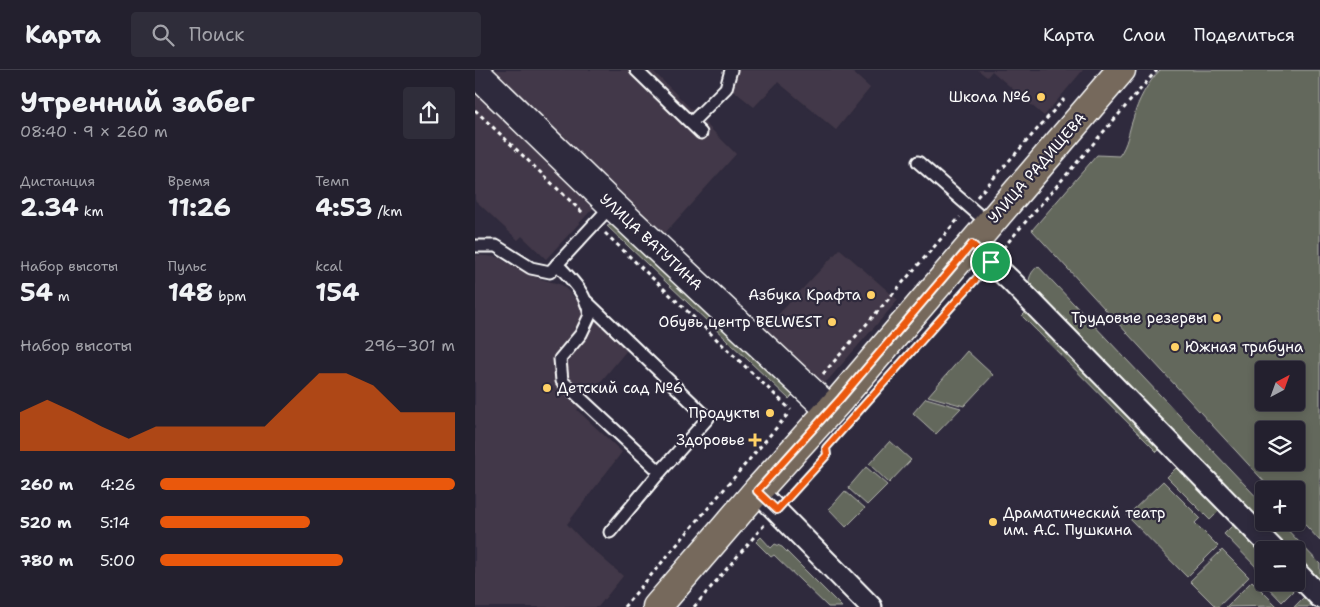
<!DOCTYPE html>
<html lang="ru">
<head>
<meta charset="utf-8">
<style>
  body { margin:0; font-family:"Shantell Sans",sans-serif; background:#2f2d3a; color:#f1f3f6; height:100vh; display:flex; flex-direction:column; font-size:19px; white-space:nowrap }
  * { box-sizing:border-box; margin:0 }
  p { font-size:16px; color:#a3a3aa }
  .icon { flex:none; width:28px; height:28px; fill:none; stroke:currentColor; stroke-width:2; stroke-linecap:round; stroke-linejoin:round }
  .map { position:relative; flex:1; overflow:hidden }
  .side { display:flex; flex-direction:column; background:#23202e; width:475px }
  .side>* { flex:none }
  .needle { width:32px; rotate:41deg }
  .tools { position:absolute; left:780px; top:291px; display:grid; gap:10px }
  .tools a { display:grid; place-items:center; width:50px; height:50px; border-radius:5px; background:#23202e; box-shadow:0 2px 8px #0003,0 0 0 1px #403e4a; font-size:25px }
  .pin { position:absolute; display:grid; place-items:center; width:42px; height:42px; color:#fff; margin:-21px; border:2px solid #fff; border-radius:50%; box-shadow:0 1px 5px #0007 }
  .round { display:grid; place-items:center; flex:none; width:52px; height:52px; border-radius:5px; background:#2f2d3a }
  .headline { display:flex; align-items:center; justify-content:space-between; height:85px; padding:0 20px }
  h1 { font-size:28px; font-weight:700; line-height:38px }
  .figures { display:grid; grid-template-columns:repeat(3,1fr); gap:8px; height:85px; padding:5px 20px }
  .figures div { display:grid; align-content:center }
  .figures b { font-size:25px; font-weight:700 }
  .figures small { font-size:14px; font-weight:400 }
  .figures p { font-size:14px }
  .chart { height:140px; padding:10px 20px }
  .chart p { display:flex; justify-content:space-between }
  .chart svg { width:100%; height:90px; margin-top:5px; fill:#ea580c; opacity:.7 }
  ul { padding:0 20px; list-style:none; font-size:16px }
  li { display:grid; grid-template-columns:80px 60px 1fr; align-items:center; height:38px }
  li i { height:12px; border-radius:6px; background:#ea580c }
  header { display:flex; align-items:center; gap:30px; box-sizing:border-box; height:70px; padding:0 25px; background:#23202e; border-bottom:1px solid #403e4a }
  header strong { font-size:24px }
  nav { display:flex; gap:28px; margin-inline-start:auto; font-size:18px }
  .search { width:350px; height:45px; background:#2f2d3a; display:flex; align-items:center; gap:12px; box-sizing:border-box; padding:0 18px; border-radius:5px; color:#a3a3aa; font-size:19px }
  main { display:flex; flex:1; min-height:0 }
  .map>svg:first-child { display:block }
</style>
</head>
<body>
<header>
<strong>Карта</strong>
<div class="search"><svg class="icon" aria-label="search" viewBox="0 0 24 24"><circle cx="10" cy="10" r="6"/><path d="M15 15l6 6"/></svg>Поиск</div>
<nav><a>Карта</a><a>Слои</a><a>Поделиться</a></nav>
</header>
<main>
<section class="side">
<div class="headline"><div><h1>Утренний забег</h1><p>08:40 · 9 × 260 m</p></div><a class="round"><svg class="icon" aria-label="share" viewBox="0 0 24 24"><path d="M12 15V3M7 8l5-5 5 5M5 13v7h14v-7"/></svg></a></div>
<div class="figures">
<div><p>Дистанция</p><b>2.34<small> km</small></b></div>
<div><p>Время</p><b>11:26</b></div>
<div><p>Темп</p><b>4:53<small> /km</small></b></div>
</div>
<div class="figures">
<div><p>Набор высоты</p><b>54<small> m</small></b></div>
<div><p>Пульс</p><b>148<small> bpm</small></b></div>
<div><p>kcal</p><b>154</b></div>
</div>
<div class="chart"><p><span>Набор высоты</span>296–301 m</p>
<svg viewBox="0 0 160 44" preserveAspectRatio="none"><path d="M0 44V25L10 19L20 25L30 32L40 38L50 32L60 32L70 32L80 32L90 32L100 19L110 6L120 6L130 12L140 25L150 25L160 25V44z"/></svg>
</div>
<ul>
<li><b>260 m</b>4:26<i style="width:100%"></i></li>
<li><b>520 m</b>5:14<i style="width:51%"></i></li>
<li><b>780 m</b>5:00<i style="width:62%"></i></li>
</ul>
</section>
<div class="map">
<svg width="845" height="537" viewBox="0 0 845 537">
  <rect width="100%" height="100%" fill="#2f2a3d"/>
  <filter id="ink" filterUnits="userSpaceOnUse"><feTurbulence type="fractalNoise" baseFrequency=".02" numOctaves="2"/><feDisplacementMap in="SourceGraphic" scale="10" xChannelSelector="R" yChannelSelector="G"/><feConvolveMatrix kernelMatrix="1 2 1 2 8 2 1 2 1" color-interpolation-filters="sRGB"/></filter>
  <g filter="url(#ink)">
    <g fill="#433948">
      <path d="M19,0H177L261,84L189,164Z"/>
      <path d="M263,0H375L395,18L361,60L303,12L279,37L258,20Z"/>
      <path d="M503,0H608L569,46L517,1L512,7Z"/>
      <path d="M0,13L122,134L71,189L47,166L43,170L0,130Z"/>
      <path d="M365,179L423,230L353,310L344,317L285,264Z"/>
      <path d="M0,185L22,187L56,206L87,215L152,280L102,340L147,382L92,454L110,473L148,506L123,537H0Z"/>
    </g>
    <g fill="#64685b" stroke="#b2b4ad" fill-rule="evenodd">
      <path d="M685,0H845V471L821,445V420H797L557,160L622,85L644,86C653,74 653,63 658,49C663,30 672,14 685,0ZM789,300H821V332H789ZM789,360H821V392H789Z"/>
      <path d="M139,155L321,322L314,329L132,156Z"/>
      <path d="M563,196L789,435V452L806,453L845,494V517L821,492V480H809L554,217C553,208 556,202 563,196Z"/>
      <path d="M555,241L688,376L682,382L547,246L551,242Z"/>
      <path d="M492,281L518,305L489,336L453,326Z"/>
      <path d="M451,328L486,338L461,364L438,343Z"/>
      <path d="M415,371L436,390L414,413L394,394Z"/>
      <path d="M705,394L789,480V512L821,513L824,515L807,532L782,506L786,502L749,464L758,455L744,441L735,450L692,407Z"/>
      <path d="M391,397L412,415L392,435L373,418Z"/>
      <path d="M688,411L725,448L720,453L743,476L712,507L652,446Z"/>
      <path d="M370,421L390,438L371,457L354,439Z"/>
      <path d="M286,467L296,478L300,474L307,477L367,537H353L299,485L296,487L281,472Z"/>
      <path d="M747,480L774,507L743,537H741L715,511Z"/>
      <path d="M777,511L802,536L751,537Z"/>
      <path d="M832,524L845,537H819Z"/>
    </g>
    <g fill="none" stroke-linecap="round" stroke-linejoin="round">
      <g stroke="#fff" stroke-width="15">
        <g id="service">
          <path d="M161,0L226,63"/>
          <path d="M216,53L251,18L256,0"/>
          <path d="M443,92L514,154"/>
          <path d="M0,176H21L56,198L75,202L137,135"/>
          <path d="M82,194C98,211 110,222 115,245L106,264L85,289L87,311L185,402L135,462"/>
          <path d="M112,232L233,348L185,402"/>
        </g>
      </g>
      <g stroke="#fff" stroke-width="25">
        <g id="minor">
          <path d="M497,174L537,212L799,480"/>
          <path d="M282,421L396,537"/>
          <path d="M821,502L845,527"/>
        </g>
      </g>
      <g stroke="#fff" stroke-width="31">
        <path id="tertiary" d="M0,2L137,135L355,340"/>
      </g>
      <g stroke="#fff" stroke-width="31">
        <path id="primary" d="M182,537L282,421L366,328L646,0"/>
      </g>
      <g stroke="#fff" stroke-width="3" stroke-dasharray="4 4" stroke-linecap="butt">
        <path d="M0,40L109,144"/>
        <path d="M502,127L589,29"/>
        <path d="M130,163L316,340"/>
        <path d="M528,178L682,0"/>
        <path d="M480,233L504,206"/>
        <path d="M348,304L485,147"/>
        <path d="M314,427L351,385V378"/>
        <path d="M149,537L313,344"/>
        <path d="M219,537L290,454"/>
      </g>
      <use href="#service" stroke="#2f2a3d" stroke-width="11"/>
      <use href="#minor" stroke="#2f2a3d" stroke-width="21"/>
      <use href="#tertiary" stroke="#2f2a3d" stroke-width="28"/>
      <use href="#primary" stroke="#76695c" stroke-width="28"/>
    </g>
  </g>
  <g fill="none" stroke-linecap="round" stroke-linejoin="round" filter="url(#ink)">
    <g stroke="#fff" stroke-width="10">
      <path id="route" d="M497,174L516,192L351,378L352,385L302,440L282,421L366,328Z"/>
    </g>
    <use href="#route" stroke="#ea580c" stroke-width="6"/>
  </g>
  <g fill="#ffd166" stroke="#2f2a3d" stroke-width="2">
    <circle cx="566" cy="27" r="5"/>
    <circle cx="396" cy="225" r="5"/>
    <circle cx="742" cy="248" r="5"/>
    <circle cx="357" cy="252" r="5"/>
    <circle cx="700" cy="277" r="5"/>
    <circle cx="72" cy="318" r="5"/>
    <circle cx="295" cy="343" r="5"/>
    <path d="M277.5 362.5h5v5h5v5h-5v5h-5v-5h-5v-5h5z"/>
    <circle cx="518" cy="452" r="5"/>
  </g>
  <g text-anchor="middle" dominant-baseline="central" stroke-width="4.5" stroke-linejoin="round" paint-order="stroke">
    <g font-size="15" fill="#fff" stroke="#2f2a3d" text-anchor="end">
      <text x="556" y="27">Школа №6</text>
      <text x="386" y="225">Азбука Крафта</text>
      <text x="732" y="248">Трудовые резервы</text>
      <text x="347" y="252">Обувь центр BELWEST</text>
      <text x="710" y="277" text-anchor="start">Южная трибуна</text>
      <text x="82" y="318" text-anchor="start">Детский сад №6</text>
      <text x="285" y="343">Продукты</text>
      <text x="270" y="370">Здоровье</text>
      <text x="528" y="443" text-anchor="start">Драматический театр<tspan x="528" dy="17">им. А.С. Пушкина</tspan></text>
    </g>
    <g font-size="15" fill="#fff" stroke="#2f2a3d">
      <text transform="translate(562 98) rotate(-49)">УЛИЦА РАДИЩЕВА</text>
      <text transform="translate(176 172) rotate(43)">УЛИЦА ВАТУТИНА</text>
    </g>
  </g>
</svg>
<div class="tools">
<a><svg class="needle" viewBox="-14 -14 28 28"><path d="M0-13l5 13h-10z" fill="#e53935"/><path d="M0 13l5-13h-10z" fill="#a3a3aa"/></svg></a>
<a><svg class="icon" aria-label="layers" viewBox="0 0 24 24"><path d="M12 4l9 5-9 5-9-5zM3 14l9 5 9-5"/></svg></a>
<a>+</a>
<a>−</a>
</div>
<div class="pin" style="left:516px;top:192px;background:#1e9e55"><svg class="icon" aria-label="arrive" viewBox="0 0 24 24"><path d="M6 21V4h12l-3 4 3 4H6"/></svg></div>
</div>
</main>
</body>
</html>
